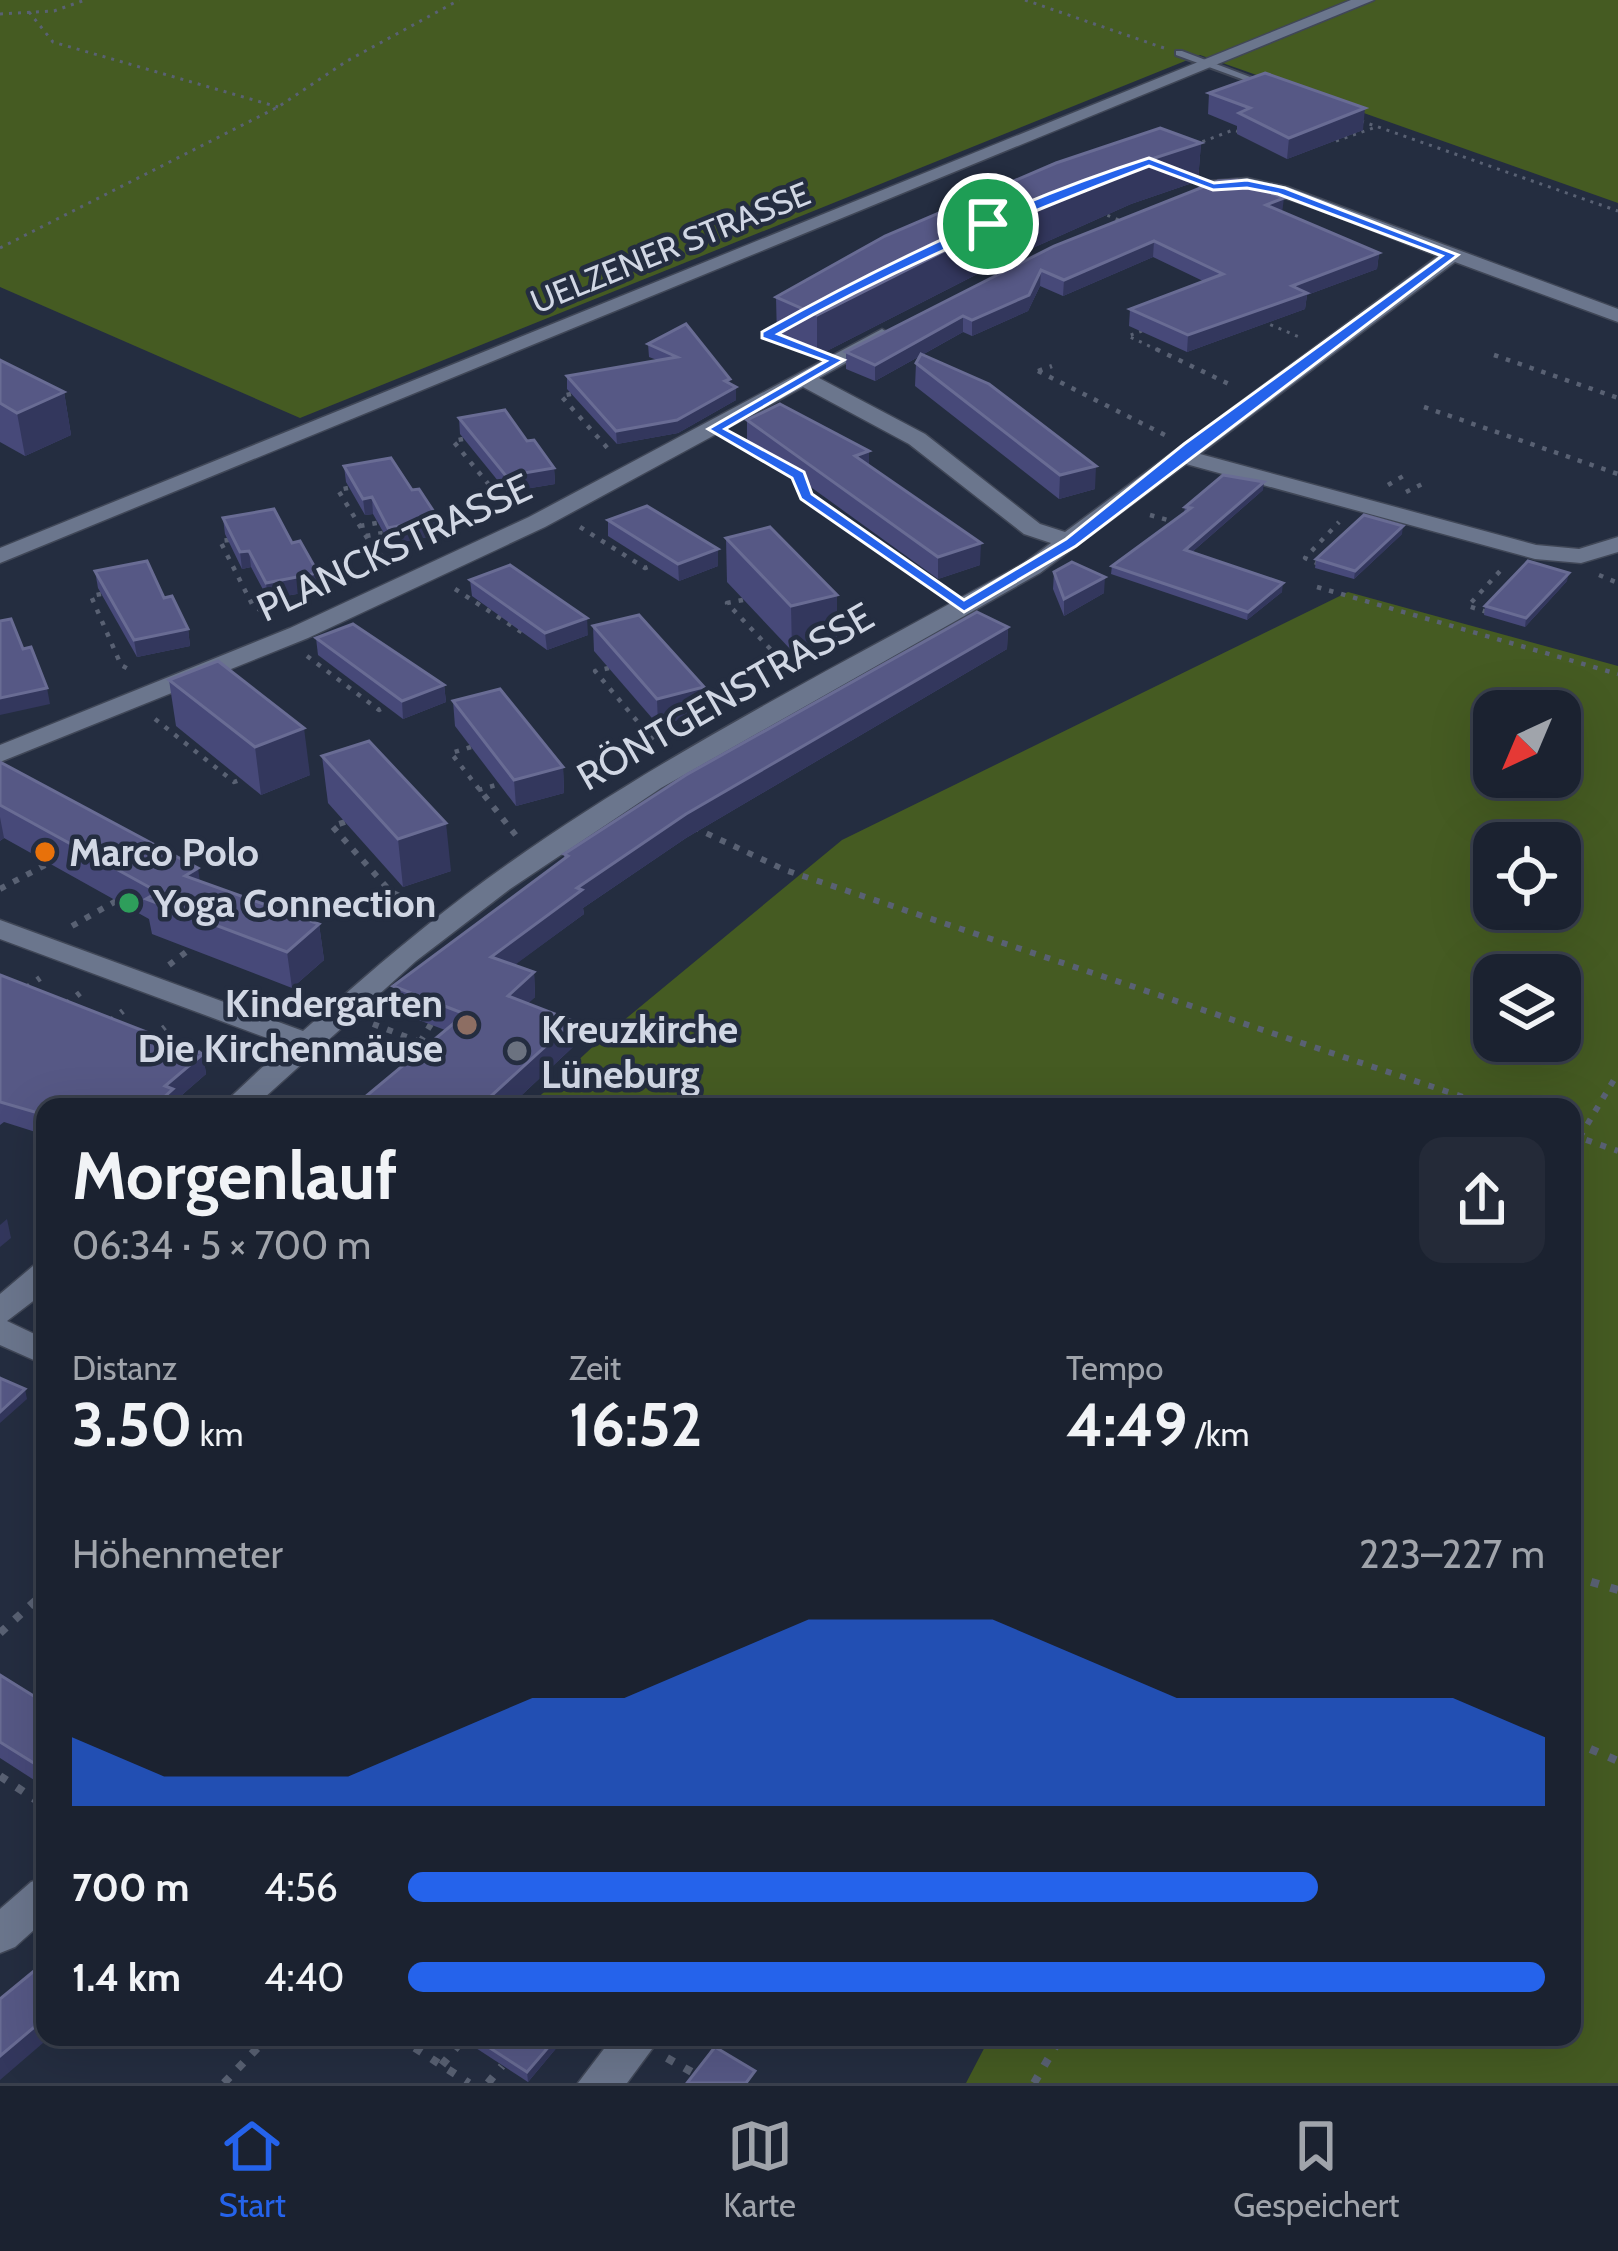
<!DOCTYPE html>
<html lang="de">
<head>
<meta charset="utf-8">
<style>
  body { margin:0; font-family:Cabin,sans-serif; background:#242a38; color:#f1f3f6; height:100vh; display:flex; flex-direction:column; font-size:45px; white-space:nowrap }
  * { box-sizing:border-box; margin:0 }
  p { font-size:39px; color:#a0a4ab }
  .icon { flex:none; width:66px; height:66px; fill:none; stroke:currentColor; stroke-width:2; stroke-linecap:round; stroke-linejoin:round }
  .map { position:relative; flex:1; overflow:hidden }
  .drawer { position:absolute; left:36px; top:1098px; width:1545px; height:948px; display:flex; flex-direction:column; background:#1b2230; border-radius:24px; box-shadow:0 12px 48px #0002,0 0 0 3px #393f4c }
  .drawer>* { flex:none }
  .needle { width:78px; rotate:224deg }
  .buttons { position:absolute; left:1473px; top:690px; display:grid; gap:24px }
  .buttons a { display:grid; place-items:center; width:108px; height:108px; border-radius:24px; background:#1b2230; box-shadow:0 12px 48px #0002,0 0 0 3px #393f4c; font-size:60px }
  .pin { position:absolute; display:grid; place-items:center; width:102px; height:102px; color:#fff; margin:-51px; border:6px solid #fff; border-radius:50%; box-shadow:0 3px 12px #0007 }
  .round { display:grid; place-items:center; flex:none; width:126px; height:126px; border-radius:24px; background:#242a38 }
  .head { display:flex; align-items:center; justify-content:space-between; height:204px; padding:0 36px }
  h1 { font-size:66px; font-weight:700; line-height:90px }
  .metrics { display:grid; grid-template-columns:repeat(3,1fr); gap:18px; height:204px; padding:12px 36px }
  .metrics div { display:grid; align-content:center }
  .metrics b { font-size:60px; font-weight:700 }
  .metrics small { font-size:33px; font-weight:400 }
  .metrics p { font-size:33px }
  .chart { height:336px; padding:24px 36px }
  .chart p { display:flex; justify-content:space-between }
  .chart svg { width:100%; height:216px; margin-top:12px; fill:#2563eb; opacity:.7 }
  ul { padding:0 36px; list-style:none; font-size:39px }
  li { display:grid; grid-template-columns:192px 144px 1fr; align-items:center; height:90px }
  li i { height:30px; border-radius:15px; background:#2563eb }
  .dock { display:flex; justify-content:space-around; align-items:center; height:168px; border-top:3px solid #393f4c; background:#1b2230; font-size:33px; color:#a0a4ab }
  .dock a { display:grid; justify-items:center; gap:6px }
  .dock .active { color:#2563eb }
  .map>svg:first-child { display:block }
</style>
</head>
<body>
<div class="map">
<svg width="1618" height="2083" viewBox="0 0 1618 2083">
  <rect width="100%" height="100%" fill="#242d40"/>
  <g fill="#455b22" fill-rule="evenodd">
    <path d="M0,0H1618V203L1200,55L300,418L0,287Z"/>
    <path d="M1348,592L1618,666V2083H966L990,2037H1572V1107H528L600,1040L842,840ZM1494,711H1560V777H1494ZM1494,843H1560V909H1494ZM1494,975H1560V1041H1494Z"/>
  </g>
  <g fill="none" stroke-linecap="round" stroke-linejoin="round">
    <g stroke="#404757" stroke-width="4">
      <path id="lane" d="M1176,51H1182L1258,80L1250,82L1176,55Z"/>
    </g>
    <g stroke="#404757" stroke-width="3">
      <g id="street">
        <path d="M1247,178L1288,187L1618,309V322L1455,262L1200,454L1536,545L1579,549L1618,537V552L1581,563L1535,559L1186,464L1040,573L661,788L510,889L416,961L254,1107H220L286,1045L0,939V920L303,1031C363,978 423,926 487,879C654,757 843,664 1024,563L1051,543L1024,534L909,444L803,387L545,527L308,638L0,762V745L290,628L529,517L882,329L892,335L889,339L819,378L925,434L1040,524L1065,532L1438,256C1384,236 1330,211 1275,195C1252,189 1217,199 1200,187L1210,181Z"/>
        <path d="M45,1263V1292L7,1321L45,1339V1365L0,1345V1294L33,1266Z"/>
        <path d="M45,1877V1920L15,1947L0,1953V1909L31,1882Z"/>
        <path d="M613,2037H661L627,2083H578Z"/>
      </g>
    </g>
    <g stroke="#404757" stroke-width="3">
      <path id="secondary" d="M1351,0H1374L0,563V548Z"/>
    </g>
    <g stroke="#596173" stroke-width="3" stroke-dasharray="3 6" stroke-linecap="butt">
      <path d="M1025,0L1164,48"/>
      <path d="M29,12L53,42L278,107"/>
      <path d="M0,14L54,11L85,0"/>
      <path d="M1361,121L1618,211"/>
      <path d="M1336,141L1373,128"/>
      <path d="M1194,145L1233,130L1243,133"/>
      <path d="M1099,212L1124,222"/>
      <path d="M0,248L278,107L347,61L459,0"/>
      <path d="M1262,321L1299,337"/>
      <path d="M782,326L768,337L794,345"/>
      <path d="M1142,331L1128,336L1162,352"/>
    </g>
    <g stroke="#596173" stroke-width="4.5" stroke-dasharray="4.5 8" stroke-linecap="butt">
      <path d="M1156,349L1231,385"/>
      <path d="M1494,355L1618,398"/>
      <path d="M1038,371L1169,437"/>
      <path d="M1038,371L1052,366"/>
      <path d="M571,394L561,396L611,452"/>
      <path d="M1424,407L1618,474"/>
      <path d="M463,439L453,441L509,509"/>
      <path d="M738,441L784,467"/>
      <path d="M796,474L806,496L935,590"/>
      <path d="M1388,485L1405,475"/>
      <path d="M348,488L338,490L375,551L389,561"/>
      <path d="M1406,492L1424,483"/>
      <path d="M1150,515L1175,522"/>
      <path d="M360,526L377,523"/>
      <path d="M580,527L645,568L654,565"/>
      <path d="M366,536L383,533"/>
      <path d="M229,540L220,541L253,606L273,617"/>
      <path d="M1319,564L1305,558L1339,522"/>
      <path d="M1599,575L1618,583"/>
      <path d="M1317,587L1618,674"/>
      <path d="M455,589L526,635"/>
      <path d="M101,594L91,596L121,665L132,671"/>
      <path d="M743,600L727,603L792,672"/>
      <path d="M1487,612L1468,606L1501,570"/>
      <path d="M307,656L379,710L387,706"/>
      <path d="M609,668L595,671L658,746"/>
      <path d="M155,719L234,782L242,779"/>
      <path d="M471,747L451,753L486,798"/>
      <path d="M478,790L500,784"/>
    </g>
    <g stroke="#596173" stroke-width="6" stroke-dasharray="6 9" stroke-linecap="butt">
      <path d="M484,795L518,838"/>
      <path d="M345,822L332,826L391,892L426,908"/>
      <path d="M693,827L785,870L1493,1107"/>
      <path d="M0,889L49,863"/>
      <path d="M72,926L116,901"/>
      <path d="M169,965L190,949"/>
      <path d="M25,989L40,978"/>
      <path d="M65,1005L80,993"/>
      <path d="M109,1022L123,1011"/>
      <path d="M373,1024L433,1047"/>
      <path d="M151,1038L165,1027"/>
      <path d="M420,1042L431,1024"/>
      <path d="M197,1056L211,1044"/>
      <path d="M1572,1135L1618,1151"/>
      <path d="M1572,1150L1618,1073"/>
    </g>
    <g stroke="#596173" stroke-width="8" stroke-dasharray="8 12" stroke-linecap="butt">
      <path d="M1572,1576L1618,1590"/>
      <path d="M0,1633L45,1592"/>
      <path d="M1572,1741L1618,1761"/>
      <path d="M0,1776L45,1806"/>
      <path d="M398,2037L469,2083"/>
      <path d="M667,2058L697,2075"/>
      <path d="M442,2065L463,2039"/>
      <path d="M224,2083L268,2037"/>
      <path d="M488,2083L502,2066"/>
      <path d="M1034,2083L1061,2037"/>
    </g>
    <use href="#lane" fill="#6b768d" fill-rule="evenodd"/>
    <use href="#street" fill="#6b768d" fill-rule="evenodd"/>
    <use href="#secondary" fill="#6b768d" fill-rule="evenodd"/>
  </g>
  <g fill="#474979">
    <path d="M1209,93L1363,130L1287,159L1237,134V126L1208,114Z"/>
    <path d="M1201,143L1198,181L1131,204L999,263L817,356L777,338L776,297Z"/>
    <path d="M1282,212L1379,253L1377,269L1307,295L1305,309L1187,352L1129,326L1130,309L1203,281L1153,257L1063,296L1040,286L1028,311L972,336L963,332L922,355L1095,489L1059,499L915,386L916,363L920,356L875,381L846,369V352L1054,246Z"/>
    <path d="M686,324L730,384L736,400L678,433L617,444L567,389V376L657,360L649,357L648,344Z"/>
    <path d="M0,360L64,392L71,435L25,456L0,442Z"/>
    <path d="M459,418L527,441L554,468L555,484L507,492L460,434Z"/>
    <path d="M747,420L869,466L980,565L938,579L747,441Z"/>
    <path d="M344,466L412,490L438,518L439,535L390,544L373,514L365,515L346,482Z"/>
    <path d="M1263,490L1191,553L1282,592L1247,620L1111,574L1112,566L1184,513L1185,507Z"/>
    <path d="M223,518L320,590L268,599L251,567L242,569L225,534Z"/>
    <path d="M608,520L718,566L679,581L608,536Z"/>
    <path d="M1402,534L1354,579L1315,568L1316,559Z"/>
    <path d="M726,538L837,640L792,651L727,582Z"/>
    <path d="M95,571L164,598L188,629L190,646L137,657L98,588Z"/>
    <path d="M1054,572L1104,593L1064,616L1053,589Z"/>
    <path d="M470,580L588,635L547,650L472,596Z"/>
    <path d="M1567,581L1525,627L1484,615L1485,606Z"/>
    <path d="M593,626L704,687L705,713L658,725L594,651Z"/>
    <path d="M1008,627L1007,649L686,838L583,908L584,914L514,965L534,972L535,997L527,1004L573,1021L574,1046L509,1107H353L445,1030L395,1011L393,986L564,858V854Z"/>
    <path d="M316,638L444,685L446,702L403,719L318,655Z"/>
    <path d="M169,680L310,775L261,795L176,726Z"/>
    <path d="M453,701L563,767L564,793L516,806L455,726Z"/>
    <path d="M322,756L451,871L403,887L328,803Z"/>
    <path d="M0,762L200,881L319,924L324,960L292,988L152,934L149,919L4,838L0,841Z"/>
    <path d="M0,975L203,1054L206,1074L175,1101L176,1107H45V1135L4,1122L0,1125Z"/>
    <path d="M0,1675L45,1703V1787L0,1758Z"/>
    <path d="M459,2037H557L558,2046L528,2082Z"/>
  </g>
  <g fill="#33375d">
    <path d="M1365,108L1363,130L1287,159L1289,138Z"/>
    <path d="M1201,143L1198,181L1131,204L999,263L817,356V315L1000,223L1133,165Z"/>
    <path d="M1284,198L1282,213L1266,205Z"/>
    <path d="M1154,241L1153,257L1063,296L1064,280Z"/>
    <path d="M1379,253L1377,269L1307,295L1305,309L1187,352L1188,335L1292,286Z"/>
    <path d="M1041,270L1040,286L1028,311L972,336V320Z"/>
    <path d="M963,316V332L875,381V365Z"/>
    <path d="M730,379V390L736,387V400L678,433L617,444L616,431Z"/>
    <path d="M64,392L71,435L25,456L17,413Z"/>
    <path d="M869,451V472L855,456Z"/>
    <path d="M1096,466L1095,489L1059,499L1060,475Z"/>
    <path d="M554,468L555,484L507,492L506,476Z"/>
    <path d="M1264,482L1263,490L1184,559L1185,550Z"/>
    <path d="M372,497L373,514L365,515L363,499Z"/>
    <path d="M438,518L439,535L390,544L388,528Z"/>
    <path d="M1403,526L1402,534L1354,579L1355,571Z"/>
    <path d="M981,543L980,565L938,579V557Z"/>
    <path d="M718,549V566L679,581L678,564Z"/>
    <path d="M249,551L251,567L242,569L240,552Z"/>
    <path d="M318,573L320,590L268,599L266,583Z"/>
    <path d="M1569,573L1567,581L1525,627L1526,618Z"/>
    <path d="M1105,577L1104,593L1064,616V599Z"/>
    <path d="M1283,583L1282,592L1247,620L1248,612Z"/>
    <path d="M837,595V640L792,651L791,606Z"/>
    <path d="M587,618L588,635L547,650L545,633Z"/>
    <path d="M1008,627L1007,649L686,838L583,908L584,914L493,981L491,957L577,888L686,814Z"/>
    <path d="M188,629L190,646L137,657L134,640Z"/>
    <path d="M444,685L446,702L403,719L402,701Z"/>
    <path d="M704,687L705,713L658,725L657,699Z"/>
    <path d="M47,688L50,704L0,715V698Z"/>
    <path d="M304,728L310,775L261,795L255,747Z"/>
    <path d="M563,767L564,793L516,806L514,780Z"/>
    <path d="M0,817L4,838L0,841Z"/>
    <path d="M446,823L451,871L403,887L398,839Z"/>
    <path d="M198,868L203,904L185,876Z"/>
    <path d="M319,924L324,960L292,988L287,952Z"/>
    <path d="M534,972L535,997L509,1021L508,996Z"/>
    <path d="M573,1021L574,1046L509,1107H479Z"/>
    <path d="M203,1054L206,1074L175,1101L176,1107H152L165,1086Z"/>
    <path d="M7,1219L11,1238L0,1247V1225Z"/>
    <path d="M25,1389L27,1399L0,1423V1412Z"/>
    <path d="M45,2018V2037H50L0,2080V2056Z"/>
    <path d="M557,2037L558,2046L528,2082L527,2072Z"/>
  </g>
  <g fill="#565885" stroke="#696c94" stroke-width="3">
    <path d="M1265,73L1365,108L1289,138L1239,113L1250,108L1209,93Z"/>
    <path d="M1160,128L1201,143L1133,165L1000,223L817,315L776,297L885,236L1056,163Z"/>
    <path d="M1237,180L1284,198L1266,205L1379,253L1292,286L1307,293L1188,335L1130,309L1223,274L1154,241L1064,280L1041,270L1029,295L972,320L963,316L875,365L846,352L1054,246L1218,181Z"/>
    <path d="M686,324L730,379L725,381L736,387L677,420L616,431L567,376L677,357L648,344Z"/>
    <path d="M921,354L989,384L1096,466L1060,475L916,363Z"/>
    <path d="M0,360L64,392L17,413L0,403Z"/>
    <path d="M780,404L869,451L855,456L981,543L938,557L747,420Z"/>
    <path d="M505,410L527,441L534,440L554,468L506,476L459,418Z"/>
    <path d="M391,458L412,490L419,489L438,518L388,528L372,497L363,499L344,466Z"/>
    <path d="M1223,475L1264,482L1185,550L1283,583L1248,612L1112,566L1191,508L1185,507Z"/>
    <path d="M647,506L718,549L678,564L608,520Z"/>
    <path d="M274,509L292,543L300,541L318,573L266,583L249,551L240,552L223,518Z"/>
    <path d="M1364,515L1403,526L1355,571L1316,559Z"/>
    <path d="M770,527L837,595L791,606L726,538Z"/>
    <path d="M147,561L164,598L172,596L188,629L134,640L95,571Z"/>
    <path d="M1528,561L1569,573L1526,618L1485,606Z"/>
    <path d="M1072,562L1105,577L1064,599L1054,572Z"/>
    <path d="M510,565L587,618L545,633L470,580Z"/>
    <path d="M977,612L1008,627L686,814L577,888L582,890L491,957L534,972L508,996L573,1021L479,1107H353L465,1014L393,986L568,856L564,854L686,775Z"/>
    <path d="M639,615L704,687L657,699L593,626Z"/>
    <path d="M11,619L23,649L31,647L47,688L0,698V621Z"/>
    <path d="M353,624L444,685L402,701L316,638Z"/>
    <path d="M218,661L304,728L255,747L169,680Z"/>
    <path d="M500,689L563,767L514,780L453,701Z"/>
    <path d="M369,741L446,823L398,839L322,756Z"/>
    <path d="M0,762L198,868L185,876L319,924L287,952L146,899L158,892L0,805Z"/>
    <path d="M0,975L203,1054L165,1086L173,1089L153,1107H45V1115L0,1102Z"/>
    <path d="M285,1098L309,1107H275Z"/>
    <path d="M0,1378L25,1389L0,1412Z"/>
    <path d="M0,1675L45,1703V1770L0,1742Z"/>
    <path d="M45,1962V2018L0,2056V1999Z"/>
    <path d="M473,2037H557L527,2072Z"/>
    <path d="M715,2047L755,2071L746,2083H687Z"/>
  </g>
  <path fill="#2563eb" stroke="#fff" stroke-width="3" fill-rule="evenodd" d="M1149,158L1214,183L1247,180L1285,188L1458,255L1076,546L964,612L801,499L792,478L708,429L826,361L762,338V332C885,263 1014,201 1149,158ZM1149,166L1213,190L1247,188L1278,194L1442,256L1184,444L1066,539L964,600L812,494L804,472L725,429L844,360L778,334C898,266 1021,215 1149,166Z"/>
  <circle fill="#e8710a" stroke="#242d40" stroke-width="4.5" cx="45" cy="852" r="12"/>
  <circle fill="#2e9e5b" stroke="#242d40" stroke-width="4.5" cx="129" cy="903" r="12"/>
  <circle fill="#8d6e63" stroke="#242d40" stroke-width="4.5" cx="467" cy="1025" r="12"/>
  <circle fill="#6b7280" stroke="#242d40" stroke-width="4.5" cx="517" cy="1051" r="12"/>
  <g text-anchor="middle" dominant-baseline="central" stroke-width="9" stroke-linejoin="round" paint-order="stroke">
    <g font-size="33" fill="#d1d7e4" stroke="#242d40">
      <text transform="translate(670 247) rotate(-22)">UELZENER STRASSE</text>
    </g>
    <g font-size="39" fill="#d1d7e4" stroke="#242d40">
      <text transform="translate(394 547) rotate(-25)">PLANCKSTRASSE</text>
      <text transform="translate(725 696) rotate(-30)">RÖNTGENSTRASSE</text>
    </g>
    <g font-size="39" font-weight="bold" fill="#d1d7e4" stroke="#242d40" text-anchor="start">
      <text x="69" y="852">Marco Polo</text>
      <text x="153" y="903">Yoga Connection</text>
      <text x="443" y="1003" text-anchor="end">Kindergarten<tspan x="443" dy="45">Die Kirchenmäuse</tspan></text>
      <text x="541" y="1029">Kreuzkirche<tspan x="541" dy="45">Lüneburg</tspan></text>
    </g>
  </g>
</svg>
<div class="buttons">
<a><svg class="needle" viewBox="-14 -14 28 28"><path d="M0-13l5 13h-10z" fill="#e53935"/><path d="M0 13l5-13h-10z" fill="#a0a4ab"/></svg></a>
<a><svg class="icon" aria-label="locate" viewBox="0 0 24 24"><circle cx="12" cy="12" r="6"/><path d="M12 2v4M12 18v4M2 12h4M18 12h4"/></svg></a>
<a><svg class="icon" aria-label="layers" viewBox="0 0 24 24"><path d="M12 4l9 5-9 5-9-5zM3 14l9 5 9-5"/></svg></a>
</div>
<div class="pin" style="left:988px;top:224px;background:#1e9e55"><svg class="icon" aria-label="arrive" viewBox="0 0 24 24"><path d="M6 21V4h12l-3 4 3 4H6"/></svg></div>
<section class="drawer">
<div class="head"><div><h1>Morgenlauf</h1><p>06:34 · 5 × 700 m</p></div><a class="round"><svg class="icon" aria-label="share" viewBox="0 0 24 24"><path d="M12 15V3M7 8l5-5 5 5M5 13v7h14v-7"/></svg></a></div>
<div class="metrics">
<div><p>Distanz</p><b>3.50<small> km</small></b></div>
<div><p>Zeit</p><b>16:52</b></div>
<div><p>Tempo</p><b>4:49<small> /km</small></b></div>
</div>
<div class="chart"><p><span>Höhenmeter</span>223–227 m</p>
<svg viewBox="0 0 160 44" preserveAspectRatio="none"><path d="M0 44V30L10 38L20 38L30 38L40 30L50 22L60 22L70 14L80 6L90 6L100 6L110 14L120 22L130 22L140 22L150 22L160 30V44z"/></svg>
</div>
<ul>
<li><b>700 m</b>4:56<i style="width:80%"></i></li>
<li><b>1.4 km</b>4:40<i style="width:100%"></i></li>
</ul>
</section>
</div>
<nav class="dock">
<a class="active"><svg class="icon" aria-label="home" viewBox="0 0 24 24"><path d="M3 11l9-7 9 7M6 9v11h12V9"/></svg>Start</a>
<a><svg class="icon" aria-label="map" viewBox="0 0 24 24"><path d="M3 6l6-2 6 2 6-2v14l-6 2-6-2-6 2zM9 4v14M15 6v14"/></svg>Karte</a>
<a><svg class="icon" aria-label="saved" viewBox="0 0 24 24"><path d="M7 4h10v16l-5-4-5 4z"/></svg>Gespeichert</a>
</nav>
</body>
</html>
